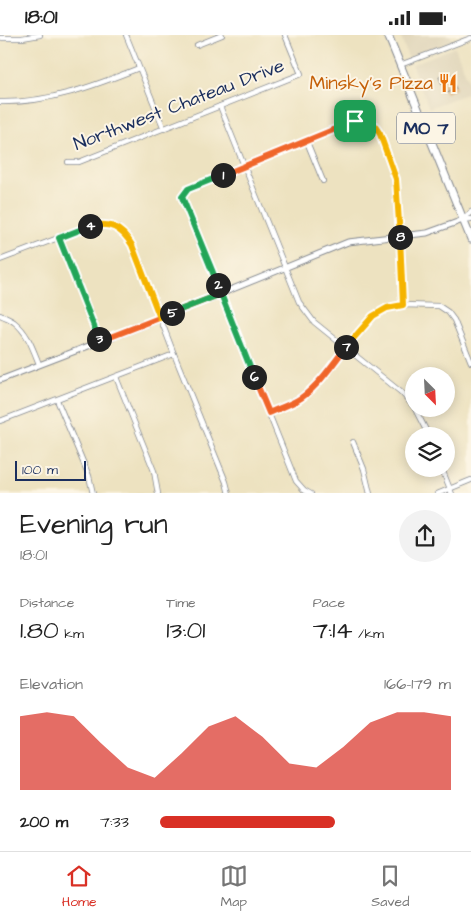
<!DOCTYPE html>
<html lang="en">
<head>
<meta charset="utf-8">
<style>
  body { margin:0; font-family:"Architects Daughter",sans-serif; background:#f2f2f2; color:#222; height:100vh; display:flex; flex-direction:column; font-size:19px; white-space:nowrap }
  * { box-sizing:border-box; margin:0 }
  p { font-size:16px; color:#767676 }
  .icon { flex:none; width:28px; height:28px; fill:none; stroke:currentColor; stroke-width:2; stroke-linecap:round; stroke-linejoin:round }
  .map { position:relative; height:458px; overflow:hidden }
  .side { display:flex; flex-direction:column; background:#fff; flex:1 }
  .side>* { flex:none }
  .needle { width:32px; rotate:156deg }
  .controls { position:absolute; left:405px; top:332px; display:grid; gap:10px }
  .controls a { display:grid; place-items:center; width:50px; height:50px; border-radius:50%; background:#fff; box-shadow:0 2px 12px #0003; font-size:25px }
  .scale { position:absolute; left:15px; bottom:12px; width:71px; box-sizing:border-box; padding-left:5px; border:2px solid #1b2f5e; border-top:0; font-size:14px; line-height:18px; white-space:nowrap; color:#1b2f5e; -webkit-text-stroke:4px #fcf5e5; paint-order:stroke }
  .pin { position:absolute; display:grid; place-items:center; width:42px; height:42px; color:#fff; margin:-21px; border-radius:10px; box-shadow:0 2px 8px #0006 }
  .km { position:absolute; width:25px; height:25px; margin:-12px; border-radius:50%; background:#222; color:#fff; font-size:14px; line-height:25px; text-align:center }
  .round { display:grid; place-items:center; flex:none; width:52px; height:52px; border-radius:26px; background:#f2f2f2 }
  .overview { display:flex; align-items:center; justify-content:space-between; height:85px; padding:0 20px }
  h1 { font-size:28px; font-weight:600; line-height:38px }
  .figures { display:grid; grid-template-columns:repeat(3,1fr); gap:8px; height:85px; padding:5px 20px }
  .figures div { display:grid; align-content:center }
  .figures b { font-size:25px; font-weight:600 }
  .figures small { font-size:14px; font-weight:400 }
  .figures p { font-size:14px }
  .chart { height:140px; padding:10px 20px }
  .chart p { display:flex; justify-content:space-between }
  .chart svg { width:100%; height:90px; margin-top:5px; fill:#d93025; opacity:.7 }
  ul { padding:0 20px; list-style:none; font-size:16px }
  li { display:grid; grid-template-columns:80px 60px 1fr; align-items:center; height:38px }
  li i { height:12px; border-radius:6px; background:#d93025 }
  .status { display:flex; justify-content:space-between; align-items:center; height:35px; padding:0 25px; background:#fff; direction:ltr }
  .status svg { height:14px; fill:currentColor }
  .tabs { display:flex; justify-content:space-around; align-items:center; height:70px; border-top:1px solid #e0e0e0; background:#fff; font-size:14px; color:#767676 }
  .tabs a { display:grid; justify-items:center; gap:2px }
  .tabs .on { color:#d93025 }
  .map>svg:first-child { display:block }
</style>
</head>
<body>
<div class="status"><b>18:01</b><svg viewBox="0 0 49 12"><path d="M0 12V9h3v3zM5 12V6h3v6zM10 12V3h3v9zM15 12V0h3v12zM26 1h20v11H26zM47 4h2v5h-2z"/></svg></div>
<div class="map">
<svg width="471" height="459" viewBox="0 0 471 459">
  <rect width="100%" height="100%" fill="#fcf5e5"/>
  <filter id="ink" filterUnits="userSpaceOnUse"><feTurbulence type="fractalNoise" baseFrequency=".02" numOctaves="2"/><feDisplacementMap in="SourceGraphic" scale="10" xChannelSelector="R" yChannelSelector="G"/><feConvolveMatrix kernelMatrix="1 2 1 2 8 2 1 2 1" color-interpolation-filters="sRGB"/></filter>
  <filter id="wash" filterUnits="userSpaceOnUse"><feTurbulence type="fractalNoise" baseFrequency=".0096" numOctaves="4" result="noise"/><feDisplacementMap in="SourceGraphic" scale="20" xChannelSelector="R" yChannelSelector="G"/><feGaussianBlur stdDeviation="1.12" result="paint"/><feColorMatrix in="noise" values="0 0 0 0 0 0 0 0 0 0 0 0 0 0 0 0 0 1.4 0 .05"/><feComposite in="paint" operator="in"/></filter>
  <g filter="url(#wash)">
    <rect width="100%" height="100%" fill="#ede2c0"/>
    <g fill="#ded3b6">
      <path d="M400,0H450L452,6L410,22H408Z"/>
      <path d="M455,12L471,52V57L429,73L412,31L413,29Z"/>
    </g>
    <g id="blocks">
      <path fill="#d1a56a" d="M450,38L456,54L445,59L439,42Z"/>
    </g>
  </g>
  <g filter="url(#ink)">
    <use href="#blocks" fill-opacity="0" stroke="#84888f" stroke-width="1"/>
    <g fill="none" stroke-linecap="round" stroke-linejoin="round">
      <g stroke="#84888f" stroke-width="6">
        <g id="minor">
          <path d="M126,0L164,94"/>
          <path d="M0,3H22L40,0"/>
          <path d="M197,10L222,0"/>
          <path d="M400,30L471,3"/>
          <path d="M0,67C49,68 94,51 139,33"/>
          <path d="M220,71L299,267L314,287L402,358L414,372"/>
          <path d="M307,107L323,146"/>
          <path d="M68,127H79L301,39L285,0"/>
          <path d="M463,185L471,177"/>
          <path d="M463,185L471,184"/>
          <path d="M59,203L100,306"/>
          <path d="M0,225L87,192L103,189L118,193L127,201L132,209L174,319L226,447L229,459"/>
          <path d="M0,280C5,282 10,284 14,287C28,298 33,314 39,329"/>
          <path d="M116,342L154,436L158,459"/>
          <path d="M57,365L89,441L93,459"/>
          <path d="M415,374L429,401"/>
          <path d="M269,377C286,371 299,365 313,353L373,281L387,273L403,270L439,271L448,277L454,285L471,327"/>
          <path d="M0,386L174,319"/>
          <path d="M353,407L364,434L370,459"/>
          <path d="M442,434L452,459"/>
          <path d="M311,459L304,455L296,446L182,162L188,154L355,86L365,83L372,87L380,99L396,144L403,270"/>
          <path d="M437,459L471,445"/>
        </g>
      </g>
      <g stroke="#84888f" stroke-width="7">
        <path id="tertiary" d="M0,345L164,282L348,207L427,198L463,185"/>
      </g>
      <g stroke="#84888f" stroke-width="9">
        <path id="primary" d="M388,0L471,204"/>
      </g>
      <use href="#minor" stroke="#fff" stroke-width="4.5"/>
      <use href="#tertiary" stroke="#fff" stroke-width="5"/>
      <use href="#primary" stroke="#fff" stroke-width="7"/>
    </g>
  </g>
  <g fill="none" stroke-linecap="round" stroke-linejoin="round" filter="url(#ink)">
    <g stroke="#fff" stroke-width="10">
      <path id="split-1" d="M223,140L355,86"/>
    </g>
    <g stroke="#fff" stroke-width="10">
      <path id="split-2" d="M218,250L182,162L188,154L223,140"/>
    </g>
    <g stroke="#fff" stroke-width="10">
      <path id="split-3" d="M99,304L100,306L221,259L218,250"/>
    </g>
    <g stroke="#fff" stroke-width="10">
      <path id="split-4" d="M90,191L59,203L99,304"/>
    </g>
    <g stroke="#fff" stroke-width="10">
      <path id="split-5" d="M90,191C110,187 121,192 132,210L160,283L172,278"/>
    </g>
    <g stroke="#fff" stroke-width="10">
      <path id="split-6" d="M172,278L221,259L254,342"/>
    </g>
    <g stroke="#fff" stroke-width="10">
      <path id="split-7" d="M254,342L269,378C280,373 292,369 301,363C319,350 333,329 346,312"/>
    </g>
    <g stroke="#fff" stroke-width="10">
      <path id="split-8" d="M346,312L373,281L387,273L403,270L400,202"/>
    </g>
    <g stroke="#fff" stroke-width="10">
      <path id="split-9" d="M355,86L365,83L372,87L380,99L396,144L400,202"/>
    </g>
    <use href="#split-1" stroke="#f0652b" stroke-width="6"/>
    <use href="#split-2" stroke="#22a559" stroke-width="6"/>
    <use href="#split-3" stroke="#f0652b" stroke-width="6"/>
    <use href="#split-4" stroke="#22a559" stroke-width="6"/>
    <use href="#split-5" stroke="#f5b400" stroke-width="6"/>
    <use href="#split-6" stroke="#22a559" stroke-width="6"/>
    <use href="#split-7" stroke="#f0652b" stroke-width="6"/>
    <use href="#split-8" stroke="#f5b400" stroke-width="6"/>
    <use href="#split-9" stroke="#f5b400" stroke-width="6"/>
  </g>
  <defs>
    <g id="restaurant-bare" transform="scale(1.5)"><path d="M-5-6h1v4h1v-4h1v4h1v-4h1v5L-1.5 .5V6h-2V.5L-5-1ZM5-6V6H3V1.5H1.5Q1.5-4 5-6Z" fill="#e8710a" stroke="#fcf5e5" stroke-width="2.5" paint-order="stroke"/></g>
  </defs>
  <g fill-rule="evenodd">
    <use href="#restaurant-bare" x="448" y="48"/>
  </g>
  <g text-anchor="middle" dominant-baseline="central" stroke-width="4" stroke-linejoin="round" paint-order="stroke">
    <rect fill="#fcf5e5" stroke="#5e6a86" stroke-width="1" x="397" y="77.5" width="58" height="31" rx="4"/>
    <g font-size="18" font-weight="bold" fill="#1b2f5e">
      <text x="426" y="93">MO 7</text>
    </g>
    <g font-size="19" fill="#c56008" stroke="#fcf5e5" text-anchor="end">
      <text x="433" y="48">Minsky's Pizza</text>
    </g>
    <g font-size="19" fill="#1b2f5e" stroke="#fcf5e5">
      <text transform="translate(179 70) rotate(-21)">Northwest Chateau Drive</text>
    </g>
  </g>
</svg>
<div class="controls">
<a><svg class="needle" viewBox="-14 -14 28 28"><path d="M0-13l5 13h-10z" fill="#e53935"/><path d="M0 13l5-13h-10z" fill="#767676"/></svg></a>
<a><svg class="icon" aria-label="layers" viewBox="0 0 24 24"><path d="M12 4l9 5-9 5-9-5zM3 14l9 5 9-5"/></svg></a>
</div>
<div class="scale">100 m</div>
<div class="pin" style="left:355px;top:86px;background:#1e9e55"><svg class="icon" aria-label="arrive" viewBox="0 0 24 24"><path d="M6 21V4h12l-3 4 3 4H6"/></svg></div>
<b class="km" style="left:223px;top:140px">1</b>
<b class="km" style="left:218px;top:250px">2</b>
<b class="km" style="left:99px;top:304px">3</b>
<b class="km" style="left:90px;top:191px">4</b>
<b class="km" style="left:172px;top:278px">5</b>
<b class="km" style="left:254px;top:342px">6</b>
<b class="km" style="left:346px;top:312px">7</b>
<b class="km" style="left:400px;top:202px">8</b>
</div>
<section class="side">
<div class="overview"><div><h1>Evening run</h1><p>18:01</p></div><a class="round"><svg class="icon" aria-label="share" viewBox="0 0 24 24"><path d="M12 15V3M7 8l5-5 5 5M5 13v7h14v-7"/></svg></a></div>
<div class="figures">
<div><p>Distance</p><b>1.80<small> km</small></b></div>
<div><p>Time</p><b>13:01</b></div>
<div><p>Pace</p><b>7:14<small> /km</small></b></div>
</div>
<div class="chart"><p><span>Elevation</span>166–179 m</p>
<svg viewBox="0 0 160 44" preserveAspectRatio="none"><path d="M0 44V8L10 6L20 8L30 21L40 33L50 38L60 26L70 13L80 8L90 18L100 31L110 33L120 23L130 11L140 6L150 6L160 8V44z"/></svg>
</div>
<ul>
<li><b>200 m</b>7:33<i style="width:60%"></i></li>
</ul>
</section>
<nav class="tabs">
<a class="on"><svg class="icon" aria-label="home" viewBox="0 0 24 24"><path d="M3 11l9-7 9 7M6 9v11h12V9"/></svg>Home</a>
<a><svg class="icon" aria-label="map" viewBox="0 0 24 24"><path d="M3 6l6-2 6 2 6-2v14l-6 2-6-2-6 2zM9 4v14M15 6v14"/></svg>Map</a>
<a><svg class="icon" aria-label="saved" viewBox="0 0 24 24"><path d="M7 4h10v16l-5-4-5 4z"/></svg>Saved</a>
</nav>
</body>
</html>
